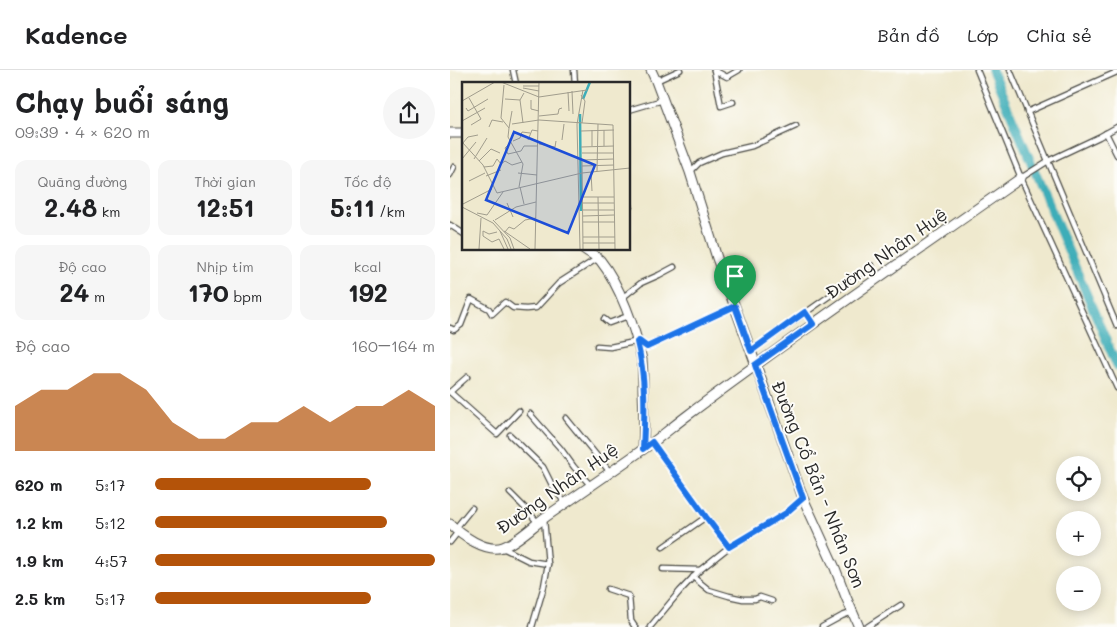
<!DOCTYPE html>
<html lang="vi">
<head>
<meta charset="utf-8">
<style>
  body { margin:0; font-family:Mali,sans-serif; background:#f6f6f6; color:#202124; height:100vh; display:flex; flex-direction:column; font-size:19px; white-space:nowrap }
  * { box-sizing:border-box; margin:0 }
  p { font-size:16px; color:#757577 }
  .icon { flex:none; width:28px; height:28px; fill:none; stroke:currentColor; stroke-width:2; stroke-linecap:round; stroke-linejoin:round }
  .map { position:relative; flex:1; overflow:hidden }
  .panel { display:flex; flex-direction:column; background:#fff; width:450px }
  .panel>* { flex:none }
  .tools { position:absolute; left:606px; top:386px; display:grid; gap:10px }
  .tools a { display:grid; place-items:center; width:45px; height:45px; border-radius:50%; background:#fff; box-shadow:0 2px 12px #0003; font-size:25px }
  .pin { position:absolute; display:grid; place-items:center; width:42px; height:42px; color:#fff; margin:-51px -21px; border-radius:50% 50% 50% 0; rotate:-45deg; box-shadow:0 0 5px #0007 }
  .pin .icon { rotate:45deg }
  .round { display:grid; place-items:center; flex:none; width:52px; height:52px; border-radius:26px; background:#f6f6f6 }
  .overview { display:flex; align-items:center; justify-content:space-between; height:85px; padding:0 15px }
  h1 { font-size:28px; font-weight:700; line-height:38px }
  .metrics { display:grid; grid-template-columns:repeat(3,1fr); gap:8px; height:85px; padding:5px 15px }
  .metrics div { display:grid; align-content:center; border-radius:12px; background:#f6f6f6; text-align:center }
  .metrics b { font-size:25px; font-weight:700 }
  .metrics small { font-size:14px; font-weight:400 }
  .metrics p { font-size:14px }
  .chart { height:140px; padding:10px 15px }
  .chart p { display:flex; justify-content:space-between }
  .chart svg { width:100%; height:90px; margin-top:5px; fill:#b45309; opacity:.7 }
  ul { padding:0 15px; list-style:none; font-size:16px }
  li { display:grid; grid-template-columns:80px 60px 1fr; align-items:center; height:38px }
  li i { height:12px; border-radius:6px; background:#b45309 }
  header { display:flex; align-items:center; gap:30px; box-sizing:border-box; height:70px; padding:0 25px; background:#fff; border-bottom:1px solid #e0e0e0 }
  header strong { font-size:24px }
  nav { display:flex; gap:28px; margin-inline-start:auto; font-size:18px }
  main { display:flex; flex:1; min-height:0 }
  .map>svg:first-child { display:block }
</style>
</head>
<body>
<header>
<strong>Kadence</strong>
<nav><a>Bản đồ</a><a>Lớp</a><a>Chia sẻ</a></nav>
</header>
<main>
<section class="panel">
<div class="overview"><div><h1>Chạy buổi sáng</h1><p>09:39 · 4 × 620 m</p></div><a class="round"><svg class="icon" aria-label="share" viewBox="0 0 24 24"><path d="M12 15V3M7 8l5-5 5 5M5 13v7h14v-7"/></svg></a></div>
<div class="metrics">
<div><p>Quãng đường</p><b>2.48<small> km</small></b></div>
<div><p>Thời gian</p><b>12:51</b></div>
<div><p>Tốc độ</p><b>5:11<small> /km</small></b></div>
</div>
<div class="metrics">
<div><p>Độ cao</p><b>24<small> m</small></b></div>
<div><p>Nhịp tim</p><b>170<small> bpm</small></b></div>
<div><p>kcal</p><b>192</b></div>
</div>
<div class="chart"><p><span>Độ cao</span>160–164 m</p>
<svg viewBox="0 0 160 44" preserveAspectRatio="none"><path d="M0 44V22L10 14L20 14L30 6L40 6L50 14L60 30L70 38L80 38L90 30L100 30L110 22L120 30L130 22L140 22L150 14L160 22V44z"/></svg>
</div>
<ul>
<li><b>620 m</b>5:17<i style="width:77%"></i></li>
<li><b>1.2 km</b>5:12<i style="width:83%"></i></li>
<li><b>1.9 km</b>4:57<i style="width:100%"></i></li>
<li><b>2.5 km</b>5:17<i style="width:77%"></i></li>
</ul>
</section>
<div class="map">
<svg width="667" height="557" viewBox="0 0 667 557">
  <rect width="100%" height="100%" fill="#fdfcf7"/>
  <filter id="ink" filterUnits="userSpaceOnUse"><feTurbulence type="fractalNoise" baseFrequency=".02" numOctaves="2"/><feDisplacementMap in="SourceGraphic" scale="10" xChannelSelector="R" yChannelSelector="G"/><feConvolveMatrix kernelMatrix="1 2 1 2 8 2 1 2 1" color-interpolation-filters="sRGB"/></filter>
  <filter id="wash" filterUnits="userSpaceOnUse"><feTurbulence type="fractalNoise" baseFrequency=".0096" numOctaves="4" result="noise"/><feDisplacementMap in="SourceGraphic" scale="20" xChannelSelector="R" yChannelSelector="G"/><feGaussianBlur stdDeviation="1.12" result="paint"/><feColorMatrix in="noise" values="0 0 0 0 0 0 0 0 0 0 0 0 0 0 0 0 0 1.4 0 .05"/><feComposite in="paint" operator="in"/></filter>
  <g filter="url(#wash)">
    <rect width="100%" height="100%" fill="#efe9ce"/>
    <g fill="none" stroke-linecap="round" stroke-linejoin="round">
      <path stroke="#3dadb8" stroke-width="9" d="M542,0L667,296"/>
    </g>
  </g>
  <g filter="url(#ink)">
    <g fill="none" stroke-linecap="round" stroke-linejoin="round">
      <g stroke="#484843" stroke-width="7">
        <g id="lane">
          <path d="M63,0L66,14"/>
          <path d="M124,0L125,14"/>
          <path d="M264,0L271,36L283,32"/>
          <path d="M264,0L277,7L289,0"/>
          <path d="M527,0L571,108L667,318"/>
          <path d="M560,0L667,256"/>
          <path d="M206,11L230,0"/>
          <path d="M179,40L213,30"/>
          <path d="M577,42L667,2"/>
          <path d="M656,63L667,85"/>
          <path d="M240,102L249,93L272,83L302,76L346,56"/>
          <path d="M0,105L4,97"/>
          <path d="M571,108L598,91L649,67L667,57"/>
          <path d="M179,136H180"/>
          <path d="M0,155L14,164"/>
          <path d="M172,228L191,213L209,205L224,197"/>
          <path d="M154,249L159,253L178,246"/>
          <path d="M0,258L4,260L11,255L21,229L39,239L42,244L55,232L63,238L76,239L86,238L109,213L148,188"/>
          <path d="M147,276L160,277L189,271L197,277L285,236"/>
          <path d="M301,281L422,196"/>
          <path d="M0,322L47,364L69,341"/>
          <path d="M0,322L17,307"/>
          <path d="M80,344L111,379L124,397L141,416"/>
          <path d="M116,348L160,402"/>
          <path d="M60,365L93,397L103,417L115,433"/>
          <path d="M202,372L256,447L279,477"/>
          <path d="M60,423L77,440L88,453"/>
          <path d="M5,459L22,438"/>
          <path d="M0,472L8,462"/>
          <path d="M213,477L256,447"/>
          <path d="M53,478L79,491L98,494"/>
          <path d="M213,499L250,500"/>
          <path d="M243,507L259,520L279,526L293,529H305L310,527L322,531"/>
          <path d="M158,519L179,526L181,551L185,557"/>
          <path d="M82,557L94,516L98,494L94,449"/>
          <path d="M200,557L230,521L250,500L279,477L336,443L353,428"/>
          <path d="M372,557L392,546L403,542"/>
          <path d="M417,557L451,535"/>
        </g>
      </g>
      <g stroke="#484843" stroke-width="11">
        <g id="street">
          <path d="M201,0L206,11L240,102L267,188L301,281L353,428L385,498L396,527L409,557"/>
          <path d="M0,63H14"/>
          <path d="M134,179C139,183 146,186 150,190C170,215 185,258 192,290C193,300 193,310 193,321C194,340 194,359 193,379"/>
          <path d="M0,454C11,465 36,483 53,477C67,472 84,455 97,446C132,422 167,398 202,373C214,364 226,354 238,345C347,263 460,186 571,108"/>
        </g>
      </g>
      <use href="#lane" stroke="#fff" stroke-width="4.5"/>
      <use href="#street" stroke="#fff" stroke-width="9"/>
    </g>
  </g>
  <g fill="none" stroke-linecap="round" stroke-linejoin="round" filter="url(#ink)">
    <g stroke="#fff" stroke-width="10">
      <path id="route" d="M285,236L301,281L355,242L363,254L305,295L353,428L336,443L279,477L256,447L202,372L193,379C195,343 196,306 187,272L189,271L197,277Z"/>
    </g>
    <use href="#route" stroke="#1a73e8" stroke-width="6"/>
  </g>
  <g text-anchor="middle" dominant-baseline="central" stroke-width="4" stroke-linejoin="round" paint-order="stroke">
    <g font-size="18" fill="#2b2b2b" stroke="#fdfcf7">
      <text transform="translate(436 183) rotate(-35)">Đường Nhân Huệ</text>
      <text transform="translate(369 414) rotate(68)">Đường Cổ Bản - Nhân Sơn</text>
      <text transform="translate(107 418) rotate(-35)">Đường Nhân Huệ</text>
    </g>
  </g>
  <g transform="translate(12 12)">
    <rect width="168" height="168" fill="#efe9ce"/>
    <path fill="none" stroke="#3dadb8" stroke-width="2.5" d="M121,17L128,0M118,32L119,129"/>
    <path fill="none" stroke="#a19d8d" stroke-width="1" d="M39,0L77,15L125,8M42,3L39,36L47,46L46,55L61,82L57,105M61,4H77M61,6L77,9M110,9L111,32M106,10L107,29M119,13L123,19L120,41M7,16L19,37L9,43M43,17L58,18M69,18V27L77,29M0,19L33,0M4,26L6,29L26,17M77,34L96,32L97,27L100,26M0,39L23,26M61,41L58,18L62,11M50,42L77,38L151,43L153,167M27,45L30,38L41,40M47,46L50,29M130,48V64M142,48V64M119,49L152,48M66,58L70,48L76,49M100,58L102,42M51,59L58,56L60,50L68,51M0,60L21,83L35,111L120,91L168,86M0,62L6,55L16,53M47,62L43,66L46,72L59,69L62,64H76M77,62L93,65L94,59M119,65L152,64M120,71H152M0,77L14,60M12,77L25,56M17,79L29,67L38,71M120,84L152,83M22,85L31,84L35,77L39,82L43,79L50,83L60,80M135,89L136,42M129,90L130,109M56,91L75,93M24,94L39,88M7,99L23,91M58,105L62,122M120,115H152M136,115L137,167M45,121L51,135M121,121H152M1,122L30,107M0,125L31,141L45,157L49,167M121,128H152M15,131L25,133L41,110M121,134L152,133M31,138L48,156L52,167M33,138L54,125L74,120M121,140H153M38,149L46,167M42,149L68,167M35,150L27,152L21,149V154L30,160L37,157L42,167M43,150L47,145L52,147L63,138L74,136M121,155H153M121,161H153M17,167L19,136M73,167L77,0M118,167L115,42L121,8M121,167L120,78L152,77"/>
    <path fill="#1d4ed8" fill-opacity="0.15" stroke="#1d4ed8" stroke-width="2.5" d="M52,50L133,83L106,151L24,118Z"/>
    <rect width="168" height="168" fill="none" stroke="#2b2b2b" stroke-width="2.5"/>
  </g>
</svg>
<div class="tools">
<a><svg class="icon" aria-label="locate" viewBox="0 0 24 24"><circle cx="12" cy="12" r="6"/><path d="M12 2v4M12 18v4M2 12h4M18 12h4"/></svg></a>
<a>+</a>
<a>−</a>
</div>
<div class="pin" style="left:285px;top:236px;background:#1e9e55"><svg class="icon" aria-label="arrive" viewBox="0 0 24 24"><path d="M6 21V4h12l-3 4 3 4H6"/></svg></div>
</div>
</main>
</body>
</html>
